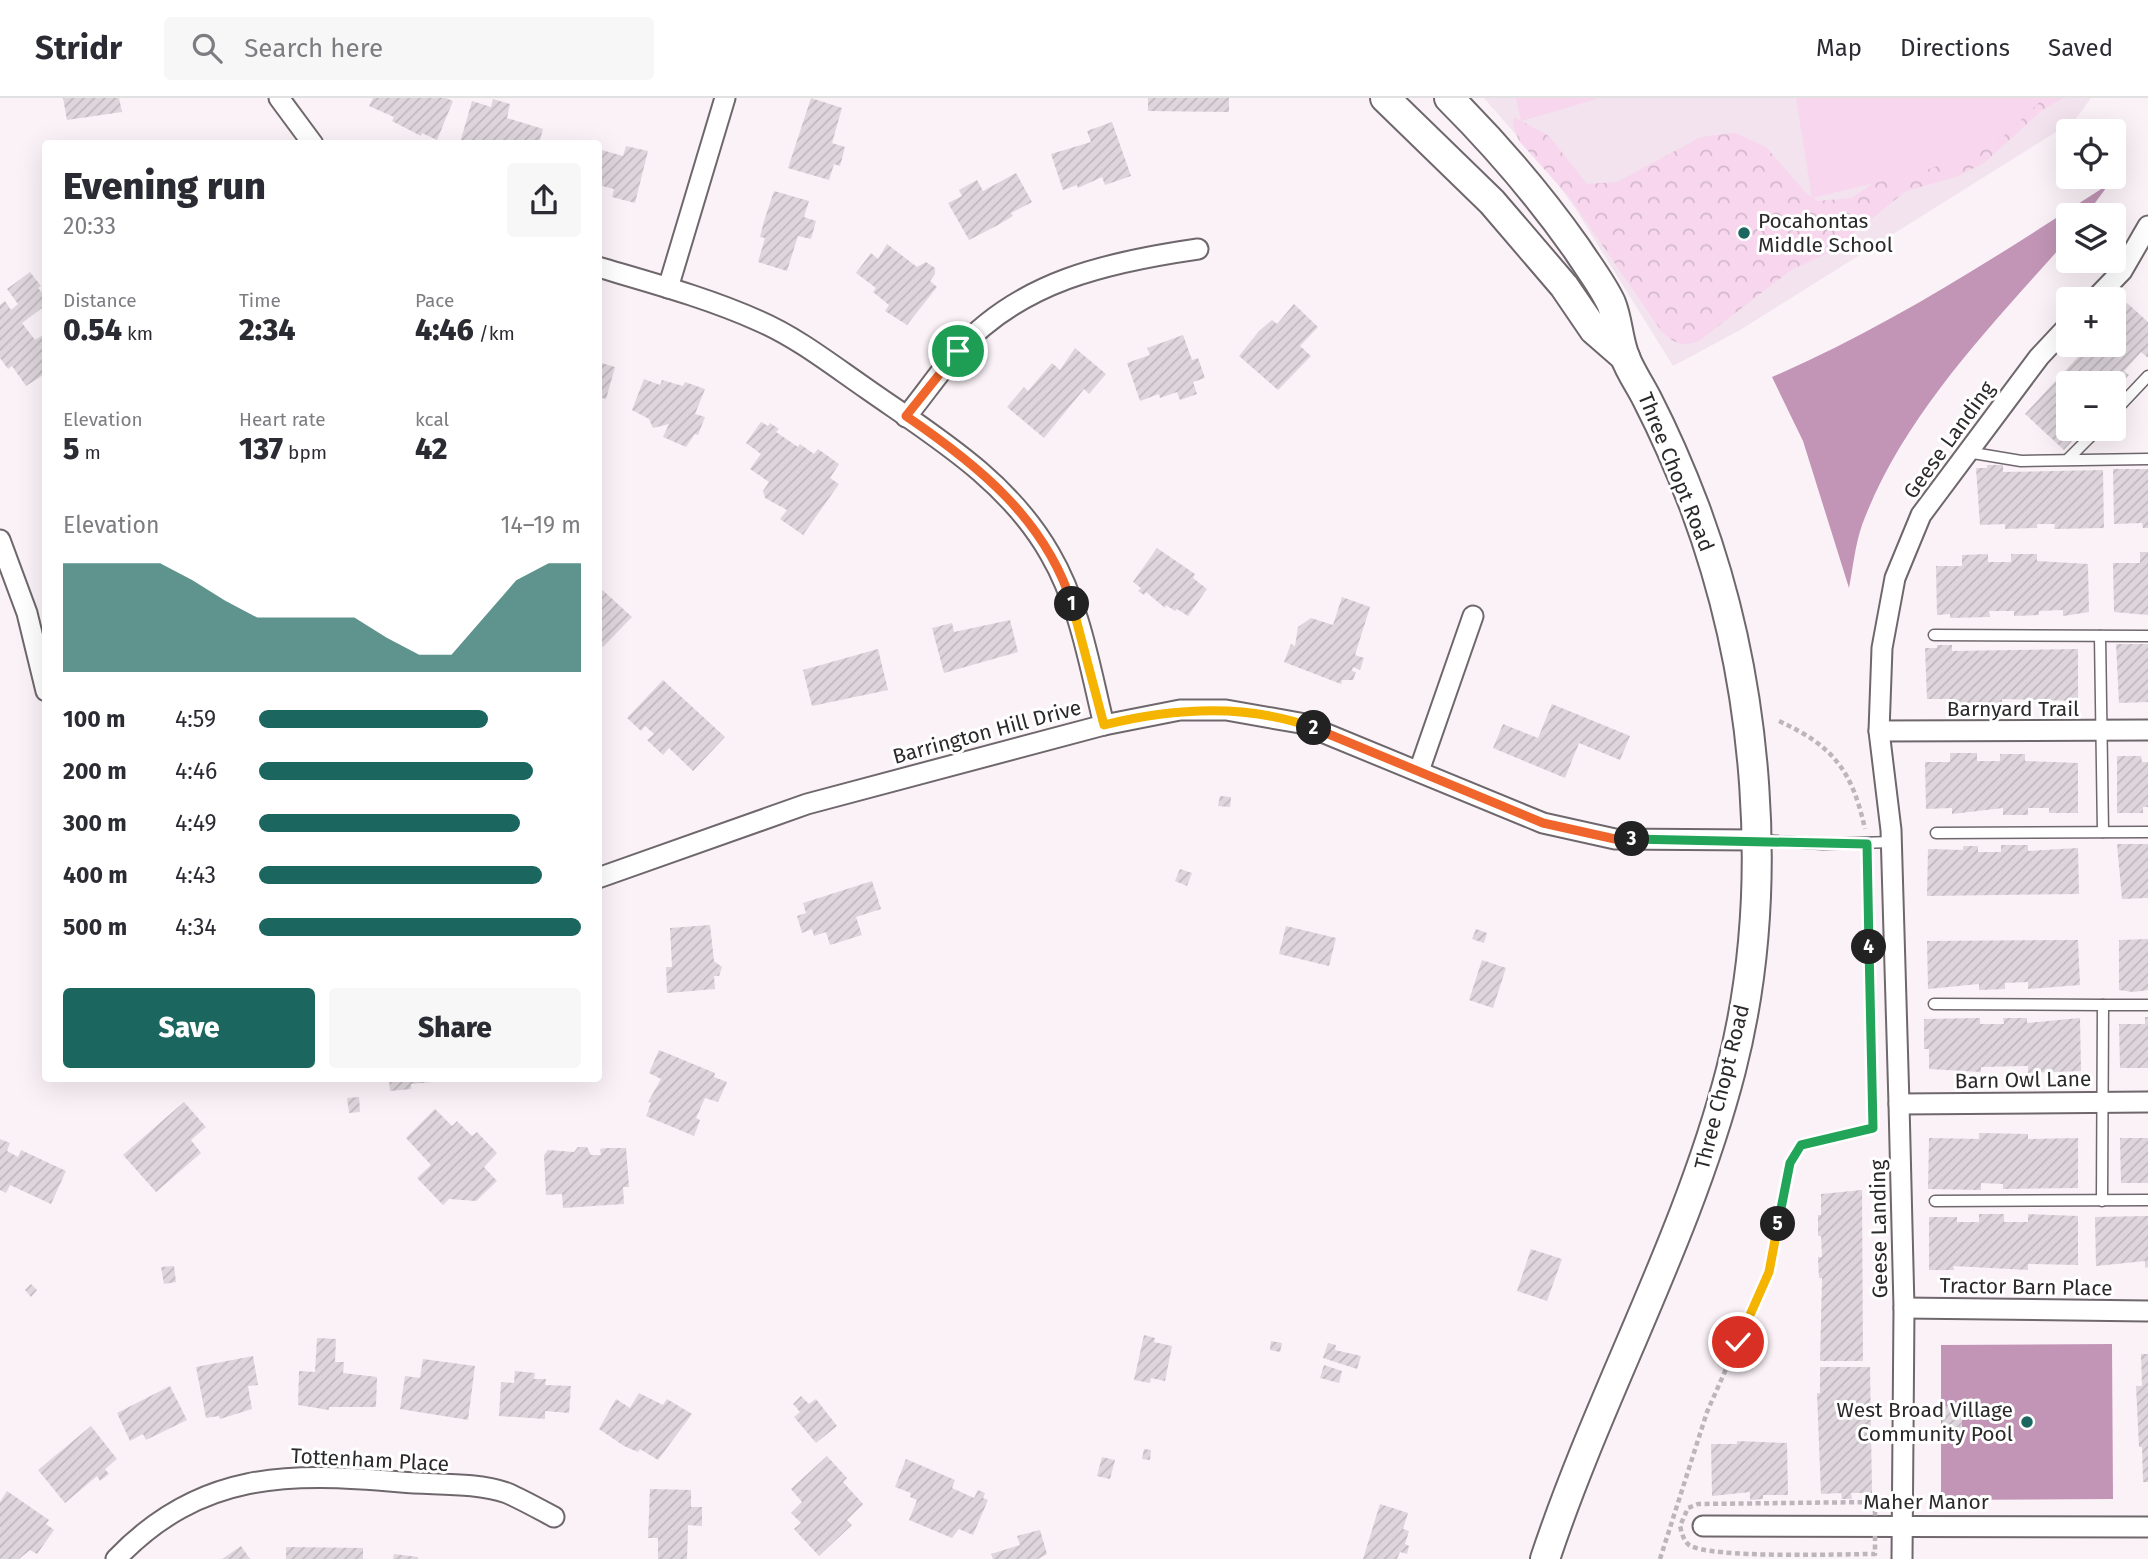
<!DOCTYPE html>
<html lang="en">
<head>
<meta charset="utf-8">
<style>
  body { margin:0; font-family:"Fira Sans",sans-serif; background:#f7f7f7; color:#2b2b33; height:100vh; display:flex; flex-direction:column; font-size:26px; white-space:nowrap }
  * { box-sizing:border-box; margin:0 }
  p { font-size:23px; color:#7c7c81 }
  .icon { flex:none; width:38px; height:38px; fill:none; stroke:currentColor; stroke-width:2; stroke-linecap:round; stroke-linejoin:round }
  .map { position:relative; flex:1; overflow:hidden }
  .panel { position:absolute; left:42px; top:42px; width:560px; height:942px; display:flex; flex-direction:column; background:#fff; border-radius:7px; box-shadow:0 7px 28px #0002 }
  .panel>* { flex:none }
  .tools { position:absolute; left:2056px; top:21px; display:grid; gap:14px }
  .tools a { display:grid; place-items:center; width:70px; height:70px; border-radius:7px; background:#fff; box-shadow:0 7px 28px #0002; font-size:35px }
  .pin { position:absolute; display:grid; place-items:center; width:60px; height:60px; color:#fff; margin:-30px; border:4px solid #fff; border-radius:50%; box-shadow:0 2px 7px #0007 }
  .km { position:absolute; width:35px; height:35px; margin:-18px; border-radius:50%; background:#222; color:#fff; font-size:19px; line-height:35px; text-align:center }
  .round { display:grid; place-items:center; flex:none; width:74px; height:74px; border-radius:7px; background:#f7f7f7 }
  .head { display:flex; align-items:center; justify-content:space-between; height:119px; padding:0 21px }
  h1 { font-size:38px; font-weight:800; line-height:52px }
  .stats { display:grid; grid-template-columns:repeat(3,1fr); gap:10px; height:119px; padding:7px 21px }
  .stats div { display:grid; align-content:center }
  .stats b { font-size:30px; font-weight:800 }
  .stats small { font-size:19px; font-weight:400 }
  .stats p { font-size:19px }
  .chart { height:196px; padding:14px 21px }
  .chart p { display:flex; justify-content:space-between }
  .chart svg { width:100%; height:126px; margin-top:7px; fill:#1b665f; opacity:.7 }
  .action { display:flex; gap:14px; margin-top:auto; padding:14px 21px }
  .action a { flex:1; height:80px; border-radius:7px; background:#1b665f; color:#fff; font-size:28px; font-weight:800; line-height:80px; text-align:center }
  .action a+a { background:#f7f7f7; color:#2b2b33 }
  ul { padding:0 21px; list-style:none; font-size:23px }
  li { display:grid; grid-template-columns:112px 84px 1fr; align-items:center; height:52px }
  li i { height:18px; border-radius:9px; background:#1b665f }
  header { display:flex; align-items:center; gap:42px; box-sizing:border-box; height:98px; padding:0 35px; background:#fff; border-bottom:2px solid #e1e1e2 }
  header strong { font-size:33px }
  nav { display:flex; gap:38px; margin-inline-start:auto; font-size:24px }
  .search { width:490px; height:63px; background:#f7f7f7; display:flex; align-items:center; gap:18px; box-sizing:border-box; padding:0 24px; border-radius:7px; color:#7c7c81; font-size:26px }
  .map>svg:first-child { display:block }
</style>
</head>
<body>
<header>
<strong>Stridr</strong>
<div class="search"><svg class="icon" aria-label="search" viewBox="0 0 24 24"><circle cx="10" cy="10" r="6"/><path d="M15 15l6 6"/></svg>Search here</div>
<nav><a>Map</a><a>Directions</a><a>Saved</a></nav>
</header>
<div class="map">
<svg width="2148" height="1461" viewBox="0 0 2148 1461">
  <defs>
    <pattern id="forest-crowns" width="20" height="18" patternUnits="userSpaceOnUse" patternTransform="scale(1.75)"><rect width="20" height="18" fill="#f7d6ee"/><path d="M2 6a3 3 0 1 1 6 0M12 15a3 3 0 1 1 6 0" fill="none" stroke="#d4b8cc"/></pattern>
    <pattern id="building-hatch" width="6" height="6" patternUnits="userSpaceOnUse" patternTransform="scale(1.75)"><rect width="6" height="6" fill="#ded6dc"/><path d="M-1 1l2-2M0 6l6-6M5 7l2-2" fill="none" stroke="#bfb8bd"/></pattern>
  </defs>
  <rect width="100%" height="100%" fill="#fbf2f8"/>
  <path fill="#f2e3ee" d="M1484,0H2091L2075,22L1740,232L1673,268L1575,110L1550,76Z"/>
  <path fill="url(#forest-crowns)" d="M2029,0H2063L2041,13L1984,65L1956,79L1906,93L1830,154L1791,172L1700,242C1683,250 1674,245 1662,234L1570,100L1519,43L1513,27L1514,19L1549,38L1587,86L1617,84L1701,39L1735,35L1766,49L1805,94L1818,103L1852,100L1908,61Z"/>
  <g fill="#f7d6ee">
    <path d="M1516,0H1600L1521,23Z"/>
    <path d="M1796,0H2044L1994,47L1921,74L1812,100Z"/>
  </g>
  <g fill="#c295b6">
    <path d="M2109,86L2086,117H2068V141C1992,227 1903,317 1862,427C1855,447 1853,470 1849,490L1803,343L1772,279C1892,227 1999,157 2109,86Z"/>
    <path d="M2112,1246L2113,1401L1941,1402V1247Z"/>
  </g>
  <g fill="url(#building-hatch)">
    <path d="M63,0H119L122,14L67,22Z"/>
    <path d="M373,0H446L453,3L437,42L422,35L421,38L392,23L394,19L369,8Z"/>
    <path d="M811,0L842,10L832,45L845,49L840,68L834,66L829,82L788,70Z"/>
    <path d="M1148,0H1229V14L1148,13Z"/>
    <path d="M493,1L510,6L507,20L543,31L539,46L460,45L472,3L491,9Z"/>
    <path d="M1112,24L1131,78L1105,87L1102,79L1078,90L1077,87L1063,92L1051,56L1091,44L1087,33Z"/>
    <path d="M626,48L648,53L635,105L612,99L614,91L598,87V51L623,58Z"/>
    <path d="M1016,75L1032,104L1011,115L1013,118L998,127L969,142L948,105L962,98L959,92L977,82L983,93Z"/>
    <path d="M774,93L809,103L804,119L816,123L811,141L798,138L787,173L758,164L765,140L760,139L764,123Z"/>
    <path d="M887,146L917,169L926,164L935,170V176L930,183L937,189L907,227L885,213L889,207L873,194L876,190L856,175L871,155L878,161Z"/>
    <path d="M30,174L41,188L38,190L46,199V207L22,225L35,242L46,235V275L26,288L12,268L8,271L0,260V207L5,203L11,212L18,206L7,191Z"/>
    <path d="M2127,205L2148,224V260L2141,254L2124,273L2129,277L2114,294V285H2068V331L2082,332L2064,352L2025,316L2089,247H2114V220Z"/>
    <path d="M1294,206L1318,229L1300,248L1311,258L1278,292L1239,258L1259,233L1272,222L1277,226Z"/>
    <path d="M1183,237L1192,262L1198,260L1205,280L1193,284L1197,296L1180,302L1177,294L1160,300L1159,296L1140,303L1127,265L1150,257L1147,250Z"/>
    <path d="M1075,250L1106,276L1089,296L1084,291L1044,340L1007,309L1024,289L1028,293L1052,265L1060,272Z"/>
    <path d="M598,264L615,269L606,301L598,299Z"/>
    <path d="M644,281L660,287L662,282L683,288L685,284L705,291L695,316L705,319L698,337L695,336L686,349L663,339L669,326L653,330L649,321L632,312Z"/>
    <path d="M761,324L768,328L770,325L779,331L776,334L798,349L800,346L814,356L818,351L839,366L830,380L839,386L803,437L780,421L787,412L765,400L763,393L769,384L750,371L761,356L746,345Z"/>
    <path d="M1987,367H2003V374L2103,372L2104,430L2054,431L2055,426H2037V430L2005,431V426L1980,427L1976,370H1987Z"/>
    <path d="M2113,371H2148V430H2143L2142,425L2114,426Z"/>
    <path d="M1157,450L1195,476L1193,480L1207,491L1188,518L1177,511L1175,513L1166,507L1165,510L1146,494L1144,497L1138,493L1141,490L1133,484Z"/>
    <path d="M2140,454H2148V517L2114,514L2113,465H2140Z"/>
    <path d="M1988,456V464H2011V456H2037V463L2088,466L2089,514L2063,518V512L2039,513V517L2014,518V513H1989L1990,519L1950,520V516L1937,517L1936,468H1962V457Z"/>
    <path d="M598,488L632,519L603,549L598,545Z"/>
    <path d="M1342,499L1370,509L1355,557L1364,560L1360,572L1353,569L1352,573L1356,574L1353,582H1342L1341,586L1284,564L1291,546L1295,548L1298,529L1311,520L1333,527Z"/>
    <path d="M1010,522L1018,554L944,575L932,530L952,525L954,534Z"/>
    <path d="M2116,546H2148V604L2119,605Z"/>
    <path d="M1937,547H1952V553L2078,551V603L2002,601V605H1955V601H1927L1925,550H1937Z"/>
    <path d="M878,551L888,592L812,608L803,572Z"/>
    <path d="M663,582L725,639L693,673L669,650L663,657L647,642L654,636L645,628L641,633L627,620Z"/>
    <path d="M1552,606L1630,638L1620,662L1579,645L1565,680L1493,650L1503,626L1538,640Z"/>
    <path d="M1950,655H1977V663H2000V656H2025V663L2078,665V715H2049V710H2028V717H2003V710L1952,716V710L1926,711L1925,664H1950Z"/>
    <path d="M2117,658H2141L2142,664H2148V709H2143V715H2117Z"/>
    <path d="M1220,698L1231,699L1230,709L1218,708Z"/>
    <path d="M2117,746H2148V800L2122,801Z"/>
    <path d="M2001,747H2028V753L2078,750L2079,796L1927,798L1928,751L1963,752V748H1978V754H2001Z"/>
    <path d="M1180,771L1192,775L1187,788L1175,783Z"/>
    <path d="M872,783L881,811L856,819L862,837L830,847L826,834L814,838L812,831L802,835L797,818L806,815L803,805Z"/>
    <path d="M710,827L714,863L722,869L719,878H714L715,891L667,895L666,869H672L670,830Z"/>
    <path d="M1286,828L1336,840L1329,868L1279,856Z"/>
    <path d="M1476,831L1487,835L1484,845L1472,841Z"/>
    <path d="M2148,841V892L2133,894L2119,892V842Z"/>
    <path d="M2078,842L2080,887L2028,891V884L2005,885V891L1979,892V886L1928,891L1927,843Z"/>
    <path d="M1482,862L1506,870L1493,910L1469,902Z"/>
    <path d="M2145,919H2148V970H2120L2119,926H2145Z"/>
    <path d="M1980,920V926H2004L2003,920H2027V925L2080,920L2081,973L2028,975V968L1981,969V974L1929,971V951H1924V921Z"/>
    <path d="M659,952L715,975L714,979L727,984L718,1004L705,1000L696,1020L700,1022L694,1038L646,1018L651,1005L648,1004L661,981L649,975Z"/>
    <path d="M389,980H432L433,984L411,986V991L390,993Z"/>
    <path d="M359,999L360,1014L349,1015L347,1000Z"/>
    <path d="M184,1004L206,1029L191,1042L201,1055L156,1094L123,1057Z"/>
    <path d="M435,1011L452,1028L457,1023L472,1038L477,1034L497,1055L484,1069L497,1083L476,1103L449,1101L443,1107L417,1080L431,1067L406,1040Z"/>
    <path d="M1979,1035L2028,1036V1041L2078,1040V1090L2003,1091V1086L1981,1085V1092L1928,1091L1929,1040L1979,1041Z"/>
    <path d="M2120,1040H2148V1085H2121Z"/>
    <path d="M0,1041L10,1045L7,1053L18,1059L21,1052L66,1073L51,1106L10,1087L6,1095L0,1092Z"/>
    <path d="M578,1049H587L591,1057H601L600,1051L606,1050H626L629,1089H623L624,1106L563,1110L562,1096L546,1097L544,1057L548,1052L574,1054Z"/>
    <path d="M1862,1092L1863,1263H1820L1822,1180H1819L1818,1159H1822L1821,1138H1818V1117H1821V1096Z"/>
    <path d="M1979,1116H2004V1124H2028V1116L2078,1118V1167L2028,1166V1172L1953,1168L1954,1172H1929V1119H1957V1124H1979Z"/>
    <path d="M2148,1118V1169L2145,1170V1163L2096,1168L2095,1119Z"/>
    <path d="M1531,1151L1562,1161L1547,1203L1517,1193Z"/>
    <path d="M174,1168L176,1184L164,1186L161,1169Z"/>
    <path d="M31,1186L37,1192L31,1199L25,1192Z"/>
    <path d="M1144,1237L1155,1240L1154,1244L1172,1248L1165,1283L1151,1280L1150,1285L1134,1282Z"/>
    <path d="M317,1240L336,1241L335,1264H344L343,1275L377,1279L376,1309H329V1312L298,1307L299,1273L315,1274Z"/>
    <path d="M1271,1243L1282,1245L1280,1254L1270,1252Z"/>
    <path d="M1328,1245L1336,1247L1335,1252L1361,1258L1357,1271L1323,1260Z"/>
    <path d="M2141,1256H2148V1384H2143L2142,1349H2139L2136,1288H2142Z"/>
    <path d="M253,1258L258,1287L248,1288L252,1311L220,1321L219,1318L206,1320L196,1269Z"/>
    <path d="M423,1261L475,1268L468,1322L400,1311L405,1278L420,1280Z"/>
    <path d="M1324,1267L1342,1273L1339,1285L1320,1280Z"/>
    <path d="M1820,1269H1870L1872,1395H1851L1852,1401H1842L1841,1395L1821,1396L1817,1295H1820Z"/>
    <path d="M515,1273L535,1275L534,1281H546L545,1287L571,1288L569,1315L545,1313V1321L499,1318L501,1284L514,1285Z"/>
    <path d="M170,1288L187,1322L146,1342L143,1336L130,1343L117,1315Z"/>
    <path d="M639,1295L663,1307L667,1301L692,1316L658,1362L640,1351L638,1354L624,1348L599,1331L616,1301L630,1310Z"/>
    <path d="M801,1298L809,1306L816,1301L837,1328L816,1345L794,1319L800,1314L793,1306Z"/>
    <path d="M1942,1308H1962V1332L1942,1333Z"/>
    <path d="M91,1328L117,1361L105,1371L109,1376L100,1383L97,1378L65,1405L38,1372Z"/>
    <path d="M1737,1343L1787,1345L1788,1397H1763V1401L1750,1402V1394L1712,1398L1711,1346H1737Z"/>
    <path d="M1144,1351L1151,1352L1150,1362L1142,1361Z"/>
    <path d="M827,1358L847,1380L843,1384L863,1406L847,1422L852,1427L819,1458L794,1431L801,1425L791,1415L802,1404L791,1391Z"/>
    <path d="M1102,1359L1115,1362L1110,1381L1097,1378Z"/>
    <path d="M906,1361L955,1382L952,1390L974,1400L978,1392L985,1395L983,1400L988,1402L973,1437L959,1431L952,1440L909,1422L917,1402L910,1399L911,1395L895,1389Z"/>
    <path d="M650,1391L691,1392V1409H702V1428L688,1427L687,1461H658V1440H648Z"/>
    <path d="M7,1393L49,1422L46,1426L54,1432L37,1456L30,1452L19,1461H0V1404Z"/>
    <path d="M1380,1406L1408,1415L1403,1431L1409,1433L1405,1446L1409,1448L1407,1456L1400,1454L1397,1461H1363Z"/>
    <path d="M1040,1432L1047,1456L1038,1461H993L991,1456L1020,1447L1017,1438Z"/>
    <path d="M241,1448L250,1461H222Z"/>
    <path d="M286,1449L363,1450V1461H286Z"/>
    <path d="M394,1456L418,1459V1461H393Z"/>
  </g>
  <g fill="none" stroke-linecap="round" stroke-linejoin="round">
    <g stroke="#6e676c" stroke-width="13">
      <g id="service">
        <path d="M2114,314L2148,278"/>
        <path d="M1967,354L2021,363L2148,361"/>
        <path d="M2068,361L2098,331"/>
        <path d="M1934,537L2148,538"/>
        <path d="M2100,538L2103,734"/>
        <path d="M1936,735L2148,734"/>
        <path d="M1759,742L1823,746L1892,744"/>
        <path d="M1934,906L2103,907"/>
        <path d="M1935,1103L2148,1102"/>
        <path d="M2102,1103L2103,907H2148"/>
      </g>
    </g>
    <g stroke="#6e676c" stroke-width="23">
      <g id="minor">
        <path d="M279,0L313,46"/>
        <path d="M598,169C652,185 708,200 759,223C798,240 832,267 867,291C934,338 1008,382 1050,456C1080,507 1090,570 1104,627"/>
        <path d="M668,190L725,0"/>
        <path d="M2095,201L2122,173L2148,128"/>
        <path d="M906,319C923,298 939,275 956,255C1019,183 1108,164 1198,151"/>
        <path d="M0,442L27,515L46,593"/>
        <path d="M1879,633L2148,632"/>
        <path d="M1419,673L1473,518"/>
        <path d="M598,780L807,706L1104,627L1180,612H1226L1300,625L1543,725L1615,741L1756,742"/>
        <path d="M1899,1006L2148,1004"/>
        <path d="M1904,1210L2148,1213"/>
        <path d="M1703,1428L2148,1429"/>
        <path d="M116,1461C200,1373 289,1374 401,1384C434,1387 476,1384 507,1395C523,1402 539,1411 554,1419"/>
        <path d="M1902,1461L1904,1210L1899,1006L1891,732L1879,633L1882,550L1895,480L1921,417L2039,259L2068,228"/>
      </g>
    </g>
    <g stroke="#6e676c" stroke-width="32">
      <g id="secondary">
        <path d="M1385,0L1492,104L1564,188L1594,232L1625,259"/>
        <path d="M1449,0C1496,47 1539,97 1577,151C1588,168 1602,186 1611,205C1618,222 1618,242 1625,259C1630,273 1640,287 1647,301C1665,336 1681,373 1695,410C1759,582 1777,793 1731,972C1687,1142 1600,1295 1545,1461"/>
      </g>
    </g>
    <g stroke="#bcb5ba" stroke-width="4.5" stroke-dasharray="5 3.5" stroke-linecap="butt">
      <path d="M1779,623C1833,648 1852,672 1865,731"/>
      <path d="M1875,1404V1456C1842,1456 1711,1461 1689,1447C1683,1442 1682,1435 1680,1428L1688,1410L1698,1406Z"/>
      <path d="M1660,1461L1707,1314L1769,1174L1790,1065L1801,1047L1873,1030L1867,760"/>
    </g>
    <use href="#service" stroke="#fff" stroke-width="10"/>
    <use href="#minor" stroke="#fff" stroke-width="19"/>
    <use href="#secondary" stroke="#fff" stroke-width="28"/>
  </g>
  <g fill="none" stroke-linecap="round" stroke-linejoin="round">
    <g stroke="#fff" stroke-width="14">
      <path id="split-1" d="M958,253L906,318C978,367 1045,421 1072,506"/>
    </g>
    <g stroke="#fff" stroke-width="14">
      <path id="split-2" d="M1072,506L1104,627C1173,610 1246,605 1314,630"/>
    </g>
    <g stroke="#fff" stroke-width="14">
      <path id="split-3" d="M1314,630L1543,725L1615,741H1632"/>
    </g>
    <g stroke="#fff" stroke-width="14">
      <path id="split-4" d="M1632,741L1867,746L1869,849"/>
    </g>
    <g stroke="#fff" stroke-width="14">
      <path id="split-5" d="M1778,1126L1790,1065L1801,1047L1873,1030L1869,849"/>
    </g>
    <g stroke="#fff" stroke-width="14">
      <path id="split-6" d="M1738,1244L1769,1174L1778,1126"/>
    </g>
    <use href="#split-1" stroke="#f0652b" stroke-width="9"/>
    <use href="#split-2" stroke="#f5b400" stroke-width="9"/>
    <use href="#split-3" stroke="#f0652b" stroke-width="9"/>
    <use href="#split-4" stroke="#22a559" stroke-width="9"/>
    <use href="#split-5" stroke="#22a559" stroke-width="9"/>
    <use href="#split-6" stroke="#f5b400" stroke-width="9"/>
  </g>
  <g fill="#1b665f" stroke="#fff" stroke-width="2.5">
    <circle cx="1744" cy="135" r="7"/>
    <circle cx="2027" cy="1324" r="7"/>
  </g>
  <g text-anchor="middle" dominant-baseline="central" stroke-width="6" stroke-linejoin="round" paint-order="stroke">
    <g font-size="21" fill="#2c292b" stroke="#fff" text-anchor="start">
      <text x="1758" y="123">Pocahontas<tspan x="1758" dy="24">Middle School</tspan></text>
      <text x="2013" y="1312" text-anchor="end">West Broad Village<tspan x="2013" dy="24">Community Pool</tspan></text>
    </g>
    <g font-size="21" fill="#2c292b" stroke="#fff">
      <text transform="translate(1949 342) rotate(-54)">Geese Landing</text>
      <text transform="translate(1676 374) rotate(68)">Three Chopt Road</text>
      <text x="2013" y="611">Barnyard Trail</text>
      <text transform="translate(987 634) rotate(-15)">Barrington Hill Drive</text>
      <text transform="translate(2023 982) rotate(-1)">Barn Owl Lane</text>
      <text transform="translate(1722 989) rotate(-76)">Three Chopt Road</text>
      <text transform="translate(1879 1131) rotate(-91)">Geese Landing</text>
      <text transform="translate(2026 1189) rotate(1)">Tractor Barn Place</text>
      <text transform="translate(370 1362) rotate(3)">Tottenham Place</text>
      <text x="1926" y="1404">Maher Manor</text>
    </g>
  </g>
</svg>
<div class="tools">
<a><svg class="icon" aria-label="locate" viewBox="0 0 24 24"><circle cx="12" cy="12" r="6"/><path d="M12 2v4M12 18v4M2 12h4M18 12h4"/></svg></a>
<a><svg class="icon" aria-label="layers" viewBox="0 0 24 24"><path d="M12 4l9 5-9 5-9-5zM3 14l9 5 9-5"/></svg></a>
<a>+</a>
<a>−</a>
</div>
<div class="pin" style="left:958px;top:253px;background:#1e9e55"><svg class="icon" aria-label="arrive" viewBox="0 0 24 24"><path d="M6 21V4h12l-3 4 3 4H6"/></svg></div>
<div class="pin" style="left:1738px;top:1244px;background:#d93025"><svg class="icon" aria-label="check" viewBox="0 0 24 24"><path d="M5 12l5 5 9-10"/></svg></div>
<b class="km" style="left:1072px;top:506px">1</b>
<b class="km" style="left:1314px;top:630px">2</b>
<b class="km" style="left:1632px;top:741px">3</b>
<b class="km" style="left:1869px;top:849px">4</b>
<b class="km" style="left:1778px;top:1126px">5</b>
<section class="panel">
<div class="head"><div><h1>Evening run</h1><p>20:33</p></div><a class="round"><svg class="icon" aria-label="share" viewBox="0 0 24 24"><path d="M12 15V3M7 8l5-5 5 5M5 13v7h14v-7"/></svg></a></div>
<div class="stats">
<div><p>Distance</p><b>0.54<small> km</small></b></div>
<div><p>Time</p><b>2:34</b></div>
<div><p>Pace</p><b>4:46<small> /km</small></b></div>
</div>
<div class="stats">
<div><p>Elevation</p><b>5<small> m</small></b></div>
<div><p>Heart rate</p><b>137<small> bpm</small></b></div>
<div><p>kcal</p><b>42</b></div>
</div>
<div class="chart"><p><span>Elevation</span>14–19 m</p>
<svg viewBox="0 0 160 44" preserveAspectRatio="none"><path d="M0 44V6L10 6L20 6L30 6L40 12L50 19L60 25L70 25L80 25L90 25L100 32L110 38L120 38L130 25L140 12L150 6L160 6V44z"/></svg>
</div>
<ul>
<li><b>100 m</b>4:59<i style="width:71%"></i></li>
<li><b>200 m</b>4:46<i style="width:85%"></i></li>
<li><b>300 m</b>4:49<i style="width:81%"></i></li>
<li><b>400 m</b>4:43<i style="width:88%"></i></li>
<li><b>500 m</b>4:34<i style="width:100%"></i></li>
</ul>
<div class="action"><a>Save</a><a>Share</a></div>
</section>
</div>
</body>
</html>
